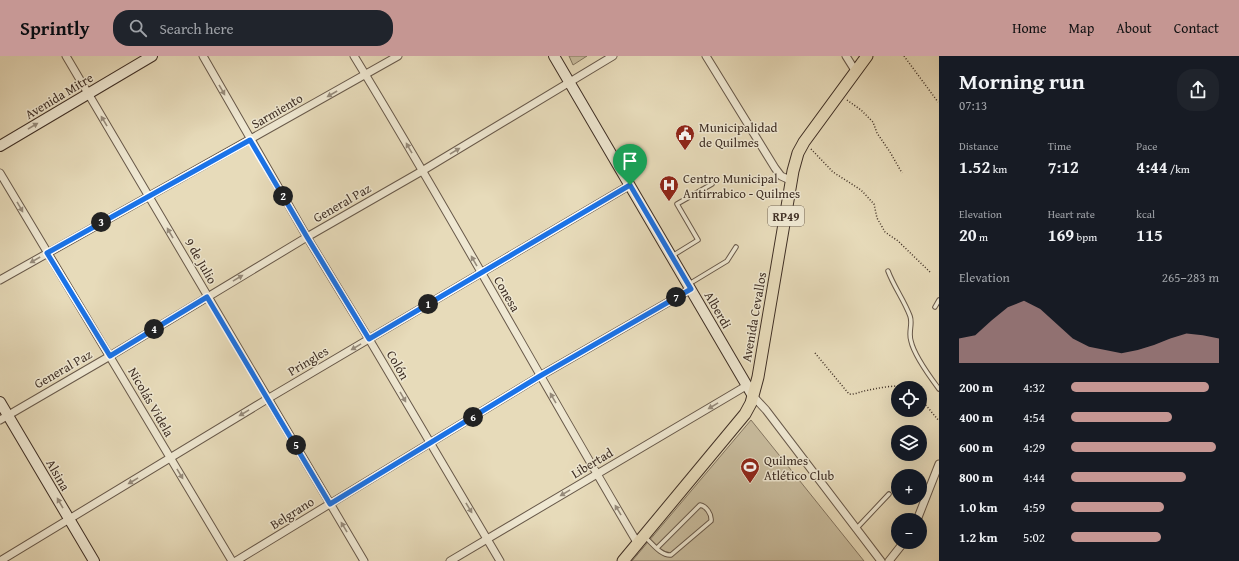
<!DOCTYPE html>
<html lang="en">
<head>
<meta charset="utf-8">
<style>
  body { margin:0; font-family:"Gentium Book Plus",serif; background:#20242c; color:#f1f3f6; height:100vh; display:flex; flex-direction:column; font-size:15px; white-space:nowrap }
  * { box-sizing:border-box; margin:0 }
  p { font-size:13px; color:#9ea1a6 }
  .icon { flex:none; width:22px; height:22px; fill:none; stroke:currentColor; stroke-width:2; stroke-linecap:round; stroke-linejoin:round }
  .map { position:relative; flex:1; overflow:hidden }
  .sheet { display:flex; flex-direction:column; background:#171b24; width:300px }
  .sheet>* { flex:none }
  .fabs { position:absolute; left:891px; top:325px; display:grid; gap:8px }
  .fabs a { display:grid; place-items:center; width:36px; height:36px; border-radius:50%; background:#171b24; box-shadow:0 4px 16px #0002; font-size:20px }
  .pin { position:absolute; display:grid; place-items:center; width:34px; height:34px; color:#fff; margin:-41px -17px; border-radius:50% 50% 50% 0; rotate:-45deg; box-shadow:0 0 4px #0007 }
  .pin .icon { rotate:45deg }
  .km { position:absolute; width:20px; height:20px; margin:-10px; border-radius:50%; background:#222; color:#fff; font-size:11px; line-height:20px; text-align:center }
  .round { display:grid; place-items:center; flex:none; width:42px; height:42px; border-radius:16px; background:#20242c }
  .summary { display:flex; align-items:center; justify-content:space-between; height:68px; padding:0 20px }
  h1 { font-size:22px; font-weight:800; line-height:30px }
  .metrics { display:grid; grid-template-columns:repeat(3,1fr); gap:6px; height:68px; padding:4px 20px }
  .metrics div { display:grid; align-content:center }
  .metrics b { font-size:17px; font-weight:800 }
  .metrics small { font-size:11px; font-weight:400 }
  .metrics p { font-size:11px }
  .chart { height:112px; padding:8px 20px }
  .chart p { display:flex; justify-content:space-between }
  .chart svg { width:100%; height:72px; margin-top:4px; fill:#c59692; opacity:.7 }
  ul { padding:0 20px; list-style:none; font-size:13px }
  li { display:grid; grid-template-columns:64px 48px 1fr; align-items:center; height:30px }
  li i { height:10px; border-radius:5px; background:#c59692 }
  header { display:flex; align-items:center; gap:24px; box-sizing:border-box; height:56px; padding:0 20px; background:#c59692; color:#111 }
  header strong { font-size:19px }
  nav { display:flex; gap:22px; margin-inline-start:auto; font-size:14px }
  .search { width:280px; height:36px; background:#20242c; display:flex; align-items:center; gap:10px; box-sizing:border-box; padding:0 14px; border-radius:16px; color:#9ea1a6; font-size:15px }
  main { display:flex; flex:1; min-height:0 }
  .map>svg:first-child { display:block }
</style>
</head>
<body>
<header>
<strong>Sprintly</strong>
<div class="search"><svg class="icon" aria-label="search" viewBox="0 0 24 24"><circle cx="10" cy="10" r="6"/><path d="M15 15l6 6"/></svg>Search here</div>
<nav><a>Home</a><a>Map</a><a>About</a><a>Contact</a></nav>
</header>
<main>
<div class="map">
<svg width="939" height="505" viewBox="0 0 939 505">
  <rect width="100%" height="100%" fill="#e7dbba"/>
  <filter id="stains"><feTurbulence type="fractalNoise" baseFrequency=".005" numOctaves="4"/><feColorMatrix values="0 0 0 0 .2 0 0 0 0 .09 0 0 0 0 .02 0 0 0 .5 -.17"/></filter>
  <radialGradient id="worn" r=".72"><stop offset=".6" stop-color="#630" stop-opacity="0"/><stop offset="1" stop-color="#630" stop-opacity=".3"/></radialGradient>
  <g fill="#cabea0" stroke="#847662">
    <path d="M569,0H587L573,9Z"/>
    <path d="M751,364L864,505H632Z"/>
  </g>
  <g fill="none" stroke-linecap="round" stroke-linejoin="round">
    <g stroke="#68594a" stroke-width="5.5">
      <g id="lane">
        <path d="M672,200L698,184L677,148L712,128"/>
        <path d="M888,215C894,231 904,244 910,260C913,268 908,276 911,285C914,299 930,321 939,333"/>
        <path d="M689,228L727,205L736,191"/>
        <path d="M935,251L939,244"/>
        <path d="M856,473L889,438"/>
        <path d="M645,481C652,487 661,500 671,499L711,465C712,458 706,450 700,449L657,492"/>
      </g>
    </g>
    <g stroke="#68594a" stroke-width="9">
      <g id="street">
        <path d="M66,0L364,505"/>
        <path d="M203,0L307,181L369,283L500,505"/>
        <path d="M354,0C452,160 542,326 638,488"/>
        <path d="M706,0L775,112L781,120L792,125"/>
        <path d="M846,0L856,16"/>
        <path d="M0,117L232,505"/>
        <path d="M0,224L398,0"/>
        <path d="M753,340L766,354L881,505"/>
        <path d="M0,364L110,300L307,181L422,115L613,0"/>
        <path d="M917,464L939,408"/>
        <path d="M0,505L269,342L630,129"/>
        <path d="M236,505L540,320L691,233"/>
        <path d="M450,505L746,330"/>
        <path d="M889,505L904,486"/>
      </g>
    </g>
    <g stroke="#3e2e24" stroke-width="12">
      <g id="secondary">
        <path d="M554,0L753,340"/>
        <path d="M0,90L152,0"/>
        <path d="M0,346L94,505"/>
      </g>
    </g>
    <g stroke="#3e2e24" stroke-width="13">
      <path id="primary" d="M623,505L745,358L751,347L758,321L793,115L798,97L804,86L867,0"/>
    </g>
    <g stroke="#3e2e24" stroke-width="1.5" stroke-dasharray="1 2" stroke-linecap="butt">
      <path d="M904,0L938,46"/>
      <path d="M847,44L861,54L873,66L877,77L890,96L902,117"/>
      <path d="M811,93L833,116L861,134L874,148L877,162L885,176L898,185L931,217"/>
      <path d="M815,297L849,338C854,339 859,336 864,335C874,333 900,327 908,332"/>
      <path d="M920,342L939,365"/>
    </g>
    <use href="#lane" stroke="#efe8d2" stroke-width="3.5"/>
    <use href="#street" stroke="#efe8d2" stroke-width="7"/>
    <use href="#secondary" stroke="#efe8d2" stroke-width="10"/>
    <use href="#primary" stroke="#e7dbba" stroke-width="11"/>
  </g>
  <defs><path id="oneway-solid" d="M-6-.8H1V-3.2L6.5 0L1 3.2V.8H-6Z"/></defs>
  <g fill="#968b7b">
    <use href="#oneway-solid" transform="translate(222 34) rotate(60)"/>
    <use href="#oneway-solid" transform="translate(332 38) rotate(150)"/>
    <use href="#oneway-solid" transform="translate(104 65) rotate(-121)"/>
    <use href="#oneway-solid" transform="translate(33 70) rotate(-31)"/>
    <use href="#oneway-solid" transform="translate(409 92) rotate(-120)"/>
    <use href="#oneway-solid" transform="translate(455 95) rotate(-31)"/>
    <use href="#oneway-solid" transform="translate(20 151) rotate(60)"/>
    <use href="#oneway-solid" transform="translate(170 177) rotate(-120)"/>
    <use href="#oneway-solid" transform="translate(35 204) rotate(150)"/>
    <use href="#oneway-solid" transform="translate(474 205) rotate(-120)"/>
    <use href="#oneway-solid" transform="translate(238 222) rotate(-31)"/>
    <use href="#oneway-solid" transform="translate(356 291) rotate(149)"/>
    <use href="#oneway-solid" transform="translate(403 341) rotate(60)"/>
    <use href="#oneway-solid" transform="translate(553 342) rotate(-120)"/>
    <use href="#oneway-solid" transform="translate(713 350) rotate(149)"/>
    <use href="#oneway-solid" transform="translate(244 357) rotate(149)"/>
    <use href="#oneway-solid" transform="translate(180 418) rotate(59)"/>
    <use href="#oneway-solid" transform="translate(133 425) rotate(149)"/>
    <use href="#oneway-solid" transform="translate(565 437) rotate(149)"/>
    <use href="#oneway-solid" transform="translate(60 447) rotate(-120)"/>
    <use href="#oneway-solid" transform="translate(469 452) rotate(59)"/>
    <use href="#oneway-solid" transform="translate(618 454) rotate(-121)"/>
    <use href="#oneway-solid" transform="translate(344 471) rotate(-121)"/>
  </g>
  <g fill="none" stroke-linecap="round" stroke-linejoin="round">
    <g stroke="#fff" stroke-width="8">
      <path id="route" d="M250,84L307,181L369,283L630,129L691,233L540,320L330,448L207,241L110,300L47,197Z"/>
    </g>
    <use href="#route" stroke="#1a73e8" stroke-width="5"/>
  </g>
  <defs>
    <g id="civic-pin" transform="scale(1)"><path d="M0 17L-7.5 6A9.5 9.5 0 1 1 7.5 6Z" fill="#8f2418" stroke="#efe8d2"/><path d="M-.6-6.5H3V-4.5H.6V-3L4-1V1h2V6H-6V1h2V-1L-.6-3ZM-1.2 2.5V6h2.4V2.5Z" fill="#fff"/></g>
    <g id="hospital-pin" transform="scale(1)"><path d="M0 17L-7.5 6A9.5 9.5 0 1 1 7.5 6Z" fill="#8f2418" stroke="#efe8d2"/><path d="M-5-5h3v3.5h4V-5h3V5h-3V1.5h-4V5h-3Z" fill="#fff"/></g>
    <g id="stadium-pin" transform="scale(1)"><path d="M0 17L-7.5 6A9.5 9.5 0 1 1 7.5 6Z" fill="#8f2418" stroke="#efe8d2"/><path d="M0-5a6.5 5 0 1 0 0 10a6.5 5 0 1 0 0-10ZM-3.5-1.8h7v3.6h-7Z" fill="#fff"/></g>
  </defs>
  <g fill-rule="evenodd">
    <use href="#civic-pin" x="685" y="78"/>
    <use href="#hospital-pin" x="669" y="129"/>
    <use href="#stadium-pin" x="750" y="411"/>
  </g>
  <g text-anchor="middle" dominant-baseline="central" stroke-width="3" stroke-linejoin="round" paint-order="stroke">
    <rect fill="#efe8d2" stroke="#736658" stroke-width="1" x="768" y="150" width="36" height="20" rx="3"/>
    <g font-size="12" font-weight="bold" fill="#3e2e24">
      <text x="786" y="160">RP49</text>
    </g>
    <g font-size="13" fill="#3e2e24" stroke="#efe8d2">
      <text transform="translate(59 40) rotate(-31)">Avenida Mitre</text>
      <text transform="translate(277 55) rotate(-30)">Sarmiento</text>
      <text transform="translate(342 147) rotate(-30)">General Paz</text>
      <text transform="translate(201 205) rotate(60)">9 de Julio</text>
      <text transform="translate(507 238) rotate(60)">Conesa</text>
      <text transform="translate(718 254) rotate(60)">Alberdi</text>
      <text transform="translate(754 261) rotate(-80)">Avenida Cevallos</text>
      <text transform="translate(308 305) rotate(-31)">Pringles</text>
      <text transform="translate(398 309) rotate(60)">Colón</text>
      <text transform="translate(63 313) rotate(-30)">General Paz</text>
      <text transform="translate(151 346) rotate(60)">Nicolás Videla</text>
      <text transform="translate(592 407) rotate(-31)">Libertad</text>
      <text transform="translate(58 419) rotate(60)">Alsina</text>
      <text transform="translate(292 457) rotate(-32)">Belgrano</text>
    </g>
    <g font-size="13" fill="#3e2e24" stroke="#efe8d2" text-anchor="start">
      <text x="699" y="71">Municipalidad<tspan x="699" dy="15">de Quilmes</tspan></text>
      <text x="683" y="122">Centro Municipal<tspan x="683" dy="15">Antirrabico - Quilmes</tspan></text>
      <text x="764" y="404">Quilmes<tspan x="764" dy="15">Atlético Club</tspan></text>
    </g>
  </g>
  <rect width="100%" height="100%" filter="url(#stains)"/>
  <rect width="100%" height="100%" fill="url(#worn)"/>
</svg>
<div class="fabs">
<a><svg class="icon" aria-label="locate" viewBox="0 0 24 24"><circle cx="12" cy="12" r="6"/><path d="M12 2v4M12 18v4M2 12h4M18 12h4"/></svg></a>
<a><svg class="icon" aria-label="layers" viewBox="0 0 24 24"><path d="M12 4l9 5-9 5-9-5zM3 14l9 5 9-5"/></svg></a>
<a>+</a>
<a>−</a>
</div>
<div class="pin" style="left:630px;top:129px;background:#1e9e55"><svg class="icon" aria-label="arrive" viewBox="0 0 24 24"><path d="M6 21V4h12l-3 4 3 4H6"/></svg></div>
<b class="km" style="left:428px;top:248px">1</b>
<b class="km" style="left:283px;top:140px">2</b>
<b class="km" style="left:101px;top:166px">3</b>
<b class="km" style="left:154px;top:273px">4</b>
<b class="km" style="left:296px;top:389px">5</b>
<b class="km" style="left:473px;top:361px">6</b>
<b class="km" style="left:676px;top:241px">7</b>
</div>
<section class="sheet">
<div class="summary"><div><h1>Morning run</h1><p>07:13</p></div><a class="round"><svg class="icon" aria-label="share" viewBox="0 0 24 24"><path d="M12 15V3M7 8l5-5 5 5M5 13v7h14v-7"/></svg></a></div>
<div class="metrics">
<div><p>Distance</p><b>1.52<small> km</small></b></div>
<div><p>Time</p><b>7:12</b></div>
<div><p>Pace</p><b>4:44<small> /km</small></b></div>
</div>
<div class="metrics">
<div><p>Elevation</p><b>20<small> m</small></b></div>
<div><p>Heart rate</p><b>169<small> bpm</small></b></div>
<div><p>kcal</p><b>115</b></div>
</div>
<div class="chart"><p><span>Elevation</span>265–283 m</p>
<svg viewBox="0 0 160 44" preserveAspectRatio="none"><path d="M0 44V29L10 27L20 18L30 10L40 6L50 11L60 20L70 29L80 34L90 36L100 38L110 36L120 33L130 29L140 26L150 27L160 29V44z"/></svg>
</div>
<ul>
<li><b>200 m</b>4:32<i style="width:93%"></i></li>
<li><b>400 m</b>4:54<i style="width:68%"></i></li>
<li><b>600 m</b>4:29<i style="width:98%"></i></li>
<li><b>800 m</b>4:44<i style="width:78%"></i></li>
<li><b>1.0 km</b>4:59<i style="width:63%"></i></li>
<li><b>1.2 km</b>5:02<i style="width:61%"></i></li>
</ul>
</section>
</main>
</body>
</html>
